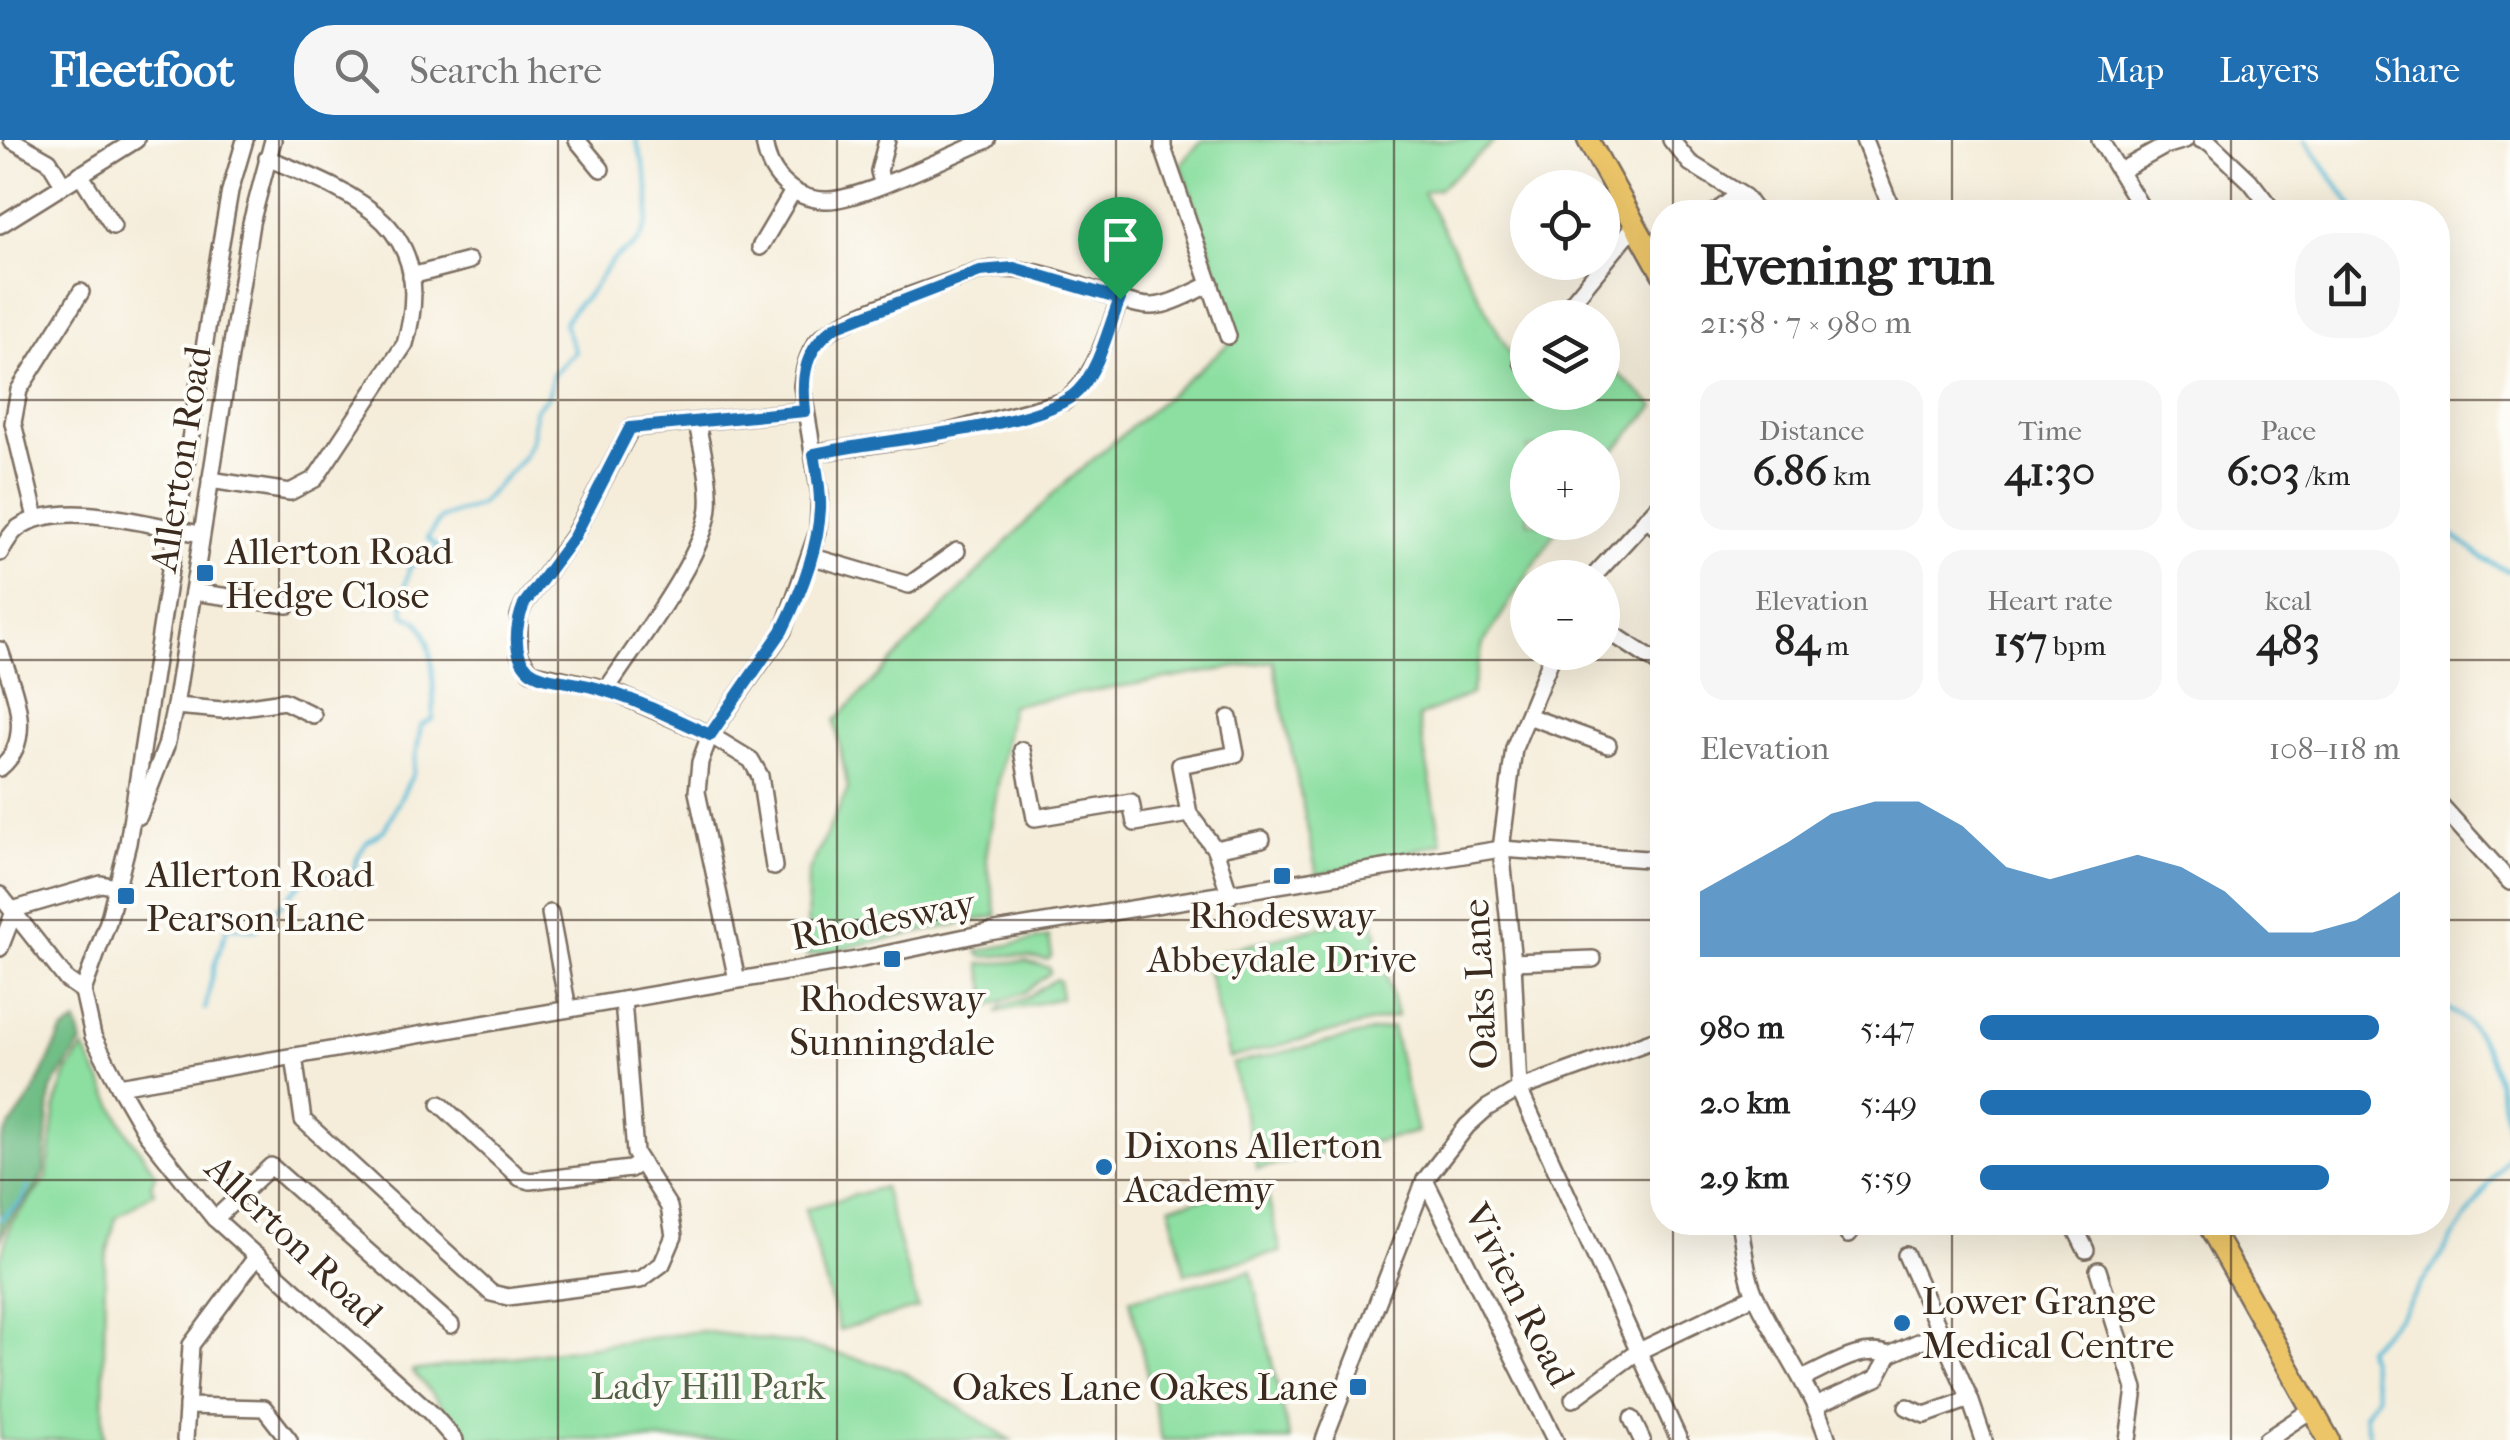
<!DOCTYPE html>
<html lang="en">
<head>
<meta charset="utf-8">
<style>
  body { margin:0; font-family:"IM FELL French Canon",serif; background:#f6f6f6; color:#222; height:100vh; display:flex; flex-direction:column; font-size:38px; white-space:nowrap }
  * { box-sizing:border-box; margin:0 }
  p { font-size:32px; color:#767676 }
  .icon { flex:none; width:55px; height:55px; fill:none; stroke:currentColor; stroke-width:2; stroke-linecap:round; stroke-linejoin:round }
  .map { position:relative; flex:1; overflow:hidden }
  .details { position:absolute; left:1650px; top:60px; width:800px; height:1035px; display:flex; flex-direction:column; background:#fff; border-radius:40px; box-shadow:0 10px 40px #0002 }
  .details>* { flex:none }
  .fabs { position:absolute; left:1510px; top:30px; display:grid; gap:20px }
  .fabs a { display:grid; place-items:center; width:110px; height:110px; border-radius:50%; background:#fff; box-shadow:0 10px 40px #0002; font-size:50px }
  .pin { position:absolute; display:grid; place-items:center; width:85px; height:85px; color:#fff; margin:-102px -42px; border-radius:50% 50% 50% 0; rotate:-45deg; box-shadow:0 0 10px #0007 }
  .pin .icon { rotate:45deg }
  .round { display:grid; place-items:center; flex:none; width:105px; height:105px; border-radius:40px; background:#f6f6f6 }
  .headline { display:flex; align-items:center; justify-content:space-between; height:170px; padding:0 50px }
  h1 { font-size:55px; font-weight:700; line-height:75px }
  .stats { display:grid; grid-template-columns:repeat(3,1fr); gap:15px; height:170px; padding:10px 50px }
  .stats div { display:grid; align-content:center; border-radius:25px; background:#f6f6f6; text-align:center }
  .stats b { font-size:42px; font-weight:700 }
  .stats small { font-size:28px; font-weight:400 }
  .stats p { font-size:28px }
  .chart { height:280px; padding:20px 50px }
  .chart p { display:flex; justify-content:space-between }
  .chart svg { width:100%; height:180px; margin-top:10px; fill:#1f6fb2; opacity:.7 }
  ul { padding:0 50px; list-style:none; font-size:32px }
  li { display:grid; grid-template-columns:160px 120px 1fr; align-items:center; height:75px }
  li i { height:25px; border-radius:12px; background:#1f6fb2 }
  header { display:flex; align-items:center; gap:60px; box-sizing:border-box; height:140px; padding:0 50px; background:#1f6fb2; color:#fff }
  header strong { font-size:48px }
  nav { display:flex; gap:55px; margin-inline-start:auto; font-size:35px }
  .search { width:700px; height:90px; background:#f6f6f6; display:flex; align-items:center; gap:25px; box-sizing:border-box; padding:0 35px; border-radius:40px; color:#767676; font-size:38px }
  .map>svg:first-child { display:block }
</style>
</head>
<body>
<header>
<strong>Fleetfoot</strong>
<div class="search"><svg class="icon" aria-label="search" viewBox="0 0 24 24"><circle cx="10" cy="10" r="6"/><path d="M15 15l6 6"/></svg>Search here</div>
<nav><a>Map</a><a>Layers</a><a>Share</a></nav>
</header>
<div class="map">
<svg width="2510" height="1300" viewBox="0 0 2510 1300">
  <rect width="100%" height="100%" fill="#fdfcf7"/>
  <filter id="ink" filterUnits="userSpaceOnUse"><feTurbulence type="fractalNoise" baseFrequency=".01" numOctaves="2"/><feDisplacementMap in="SourceGraphic" scale="20" xChannelSelector="R" yChannelSelector="G"/><feConvolveMatrix kernelMatrix="1 2 1 2 8 2 1 2 1" color-interpolation-filters="sRGB"/></filter>
  <filter id="wash" filterUnits="userSpaceOnUse"><feTurbulence type="fractalNoise" baseFrequency=".0048" numOctaves="4" result="noise"/><feDisplacementMap in="SourceGraphic" scale="40" xChannelSelector="R" yChannelSelector="G"/><feGaussianBlur stdDeviation="2.25" result="paint"/><feColorMatrix in="noise" values="0 0 0 0 0 0 0 0 0 0 0 0 0 0 0 0 0 1.4 0 .05"/><feComposite in="paint" operator="in"/></filter>
  <g filter="url(#wash)">
    <rect width="100%" height="100%" fill="#f5edda"/>
    <g fill="#8cdfa1" stroke="#648460" stroke-width="2.5">
      <path d="M1202,0H1496L1440,48L1423,52L1518,229L1527,220L1528,252H1602L1603,221L1655,266L1603,323L1602,308H1528V382L1561,383L1483,504L1471,554L1418,577L1442,703L1317,735L1273,521L1011,565L986,717L997,776L807,816L808,733L848,649L835,581L1057,350L1238,196L1181,24Z"/>
      <path d="M1372,774L1397,876L1229,918L1204,816Z"/>
      <path d="M1049,797L1052,815L1048,820L1014,815L982,817L977,811Z"/>
      <path d="M1025,821L1050,828V833L1024,853L990,866L980,824Z"/>
      <path d="M1056,839L1059,841L1061,858L998,872L1001,867L1024,859Z"/>
      <path d="M1392,887L1417,992L1257,1029L1232,924Z"/>
      <path d="M84,908L127,992L156,1034L151,1045L154,1052L116,1077L105,1121L103,1300H0V1120L11,1083L47,1038L56,963L68,931Z"/>
      <path d="M1265,1045L1281,1112L1185,1134L1170,1066Z"/>
      <path d="M883,1047L918,1168L839,1190L805,1069Z"/>
      <path d="M1251,1131L1290,1300H1162L1130,1159Z"/>
      <path d="M701,1191L804,1205L900,1230L1011,1300H472L412,1231Z"/>
    </g>
    <path fill="#71be87" stroke="#567452" stroke-width="2.5" d="M76,882L82,903L51,949L44,1032L37,1047L8,1081L0,1101V1005L4,995L33,954L62,892Z"/>
    <g fill="none" stroke-linecap="round" stroke-linejoin="round">
      <g stroke="#59bbd7" stroke-width="4">
        <path d="M2305,0L2357,72"/>
        <path d="M2438,386C2464,399 2481,423 2510,431"/>
        <path d="M2438,865C2493,883 2499,949 2510,999"/>
        <path d="M205,869L215,823L228,786L256,790L306,739L330,733L339,739L352,734L359,714L367,702L384,690L413,634L421,585L433,579C434,555 435,501 418,482C414,478 408,477 404,474L403,454L410,426L430,419L437,407L427,398L441,378L479,365L522,319L532,300L535,270L548,256L553,234L575,212L564,183C572,167 583,161 593,148C601,137 606,125 617,117C623,112 630,109 636,104C660,76 646,31 636,0"/>
        <path d="M0,1079L21,1062L28,1047"/>
        <path d="M2370,1300L2364,1274L2377,1255L2366,1208L2400,1176L2510,1013"/>
      </g>
    </g>
  </g>
  <g filter="url(#ink)">
    <g fill="none" stroke-linecap="round" stroke-linejoin="round">
      <g stroke="#7c6e60" stroke-width="20">
        <g id="minor">
          <path d="M12,0L49,21L63,44"/>
          <path d="M245,0L230,51L215,137L128,703L108,782L83,851L93,896L119,946L146,993L214,1078L431,1273L455,1300"/>
          <path d="M577,0L601,29"/>
          <path d="M764,0C767,32 790,59 825,60C857,62 951,15 987,0"/>
          <path d="M1163,0V8L1228,196"/>
          <path d="M1671,0L1690,23L1745,57L1756,72"/>
          <path d="M1864,0L1893,72"/>
          <path d="M2100,0L2144,72"/>
          <path d="M2201,0L2209,2L2250,41L2274,72"/>
          <path d="M2120,31L2165,6L2185,0"/>
          <path d="M80,34L113,86"/>
          <path d="M882,43L879,31L887,0"/>
          <path d="M1716,72L1739,54"/>
          <path d="M0,85L136,0"/>
          <path d="M760,107L793,51"/>
          <path d="M411,136L469,121"/>
          <path d="M1559,178L1635,85"/>
          <path d="M1522,222L1528,215"/>
          <path d="M814,313L941,294L1065,261C1096,238 1106,194 1120,159"/>
          <path d="M210,340L290,352L315,339L405,204C439,86 358,55 267,18"/>
          <path d="M36,378L13,283L19,250L81,152"/>
          <path d="M1646,378L1662,393"/>
          <path d="M0,413C5,404 10,394 18,388C62,357 151,386 201,394"/>
          <path d="M810,416L909,445L957,411"/>
          <path d="M1592,438L1662,362"/>
          <path d="M193,452L288,465"/>
          <path d="M1602,487L1662,526"/>
          <path d="M0,510C12,547 37,598 0,628"/>
          <path d="M607,549C634,507 706,414 709,367C711,340 702,310 697,283"/>
          <path d="M175,566L222,570L284,561L313,575"/>
          <path d="M1528,576L1608,605"/>
          <path d="M1229,578L1236,614L1180,625L1189,674L1215,709L1230,756"/>
          <path d="M1022,610L1035,678L1131,662L1135,683L1189,674"/>
          <path d="M2438,662L2510,742"/>
          <path d="M139,676L166,606L175,566L251,83L273,0"/>
          <path d="M1215,709L1262,699"/>
          <path d="M774,727L760,636L751,620L710,595L607,549L531,532L519,514V476L524,464L573,397L631,288L805,271"/>
          <path d="M0,755L67,840L83,851"/>
          <path d="M12,770L101,744L117,747"/>
          <path d="M550,773L568,869"/>
          <path d="M0,808L14,772"/>
          <path d="M1513,822L1593,819"/>
          <path d="M737,840L697,652L700,622L710,595L783,491L818,391L820,355L802,246C804,230 807,215 817,202C839,175 943,145 980,131C1025,123 1065,141 1108,155C1124,160 1143,169 1160,165C1177,162 1195,151 1211,144"/>
          <path d="M1662,897L1519,949L1679,1300"/>
          <path d="M294,916L303,980L491,1153L508,1157L640,1140L662,1124L674,1096L669,1067L635,1013L623,860"/>
          <path d="M119,946L862,819L989,792L1501,709L1662,720"/>
          <path d="M440,964L520,1038L530,1041L630,1029L640,1023"/>
          <path d="M1425,1040L1555,1300"/>
          <path d="M215,1079L271,1026L451,1185"/>
          <path d="M1739,1082C1744,1107 1746,1138 1757,1159C1781,1209 1811,1246 1828,1300"/>
          <path d="M2072,1082L2086,1110"/>
          <path d="M1848,1095L1858,1082"/>
          <path d="M1906,1115L1970,1259L1984,1300"/>
          <path d="M2098,1130L2135,1249L2128,1300"/>
          <path d="M1804,1238C1830,1227 1861,1204 1889,1215L1940,1192"/>
          <path d="M1573,1259L1637,1212L1754,1156"/>
          <path d="M1817,1265L1877,1238L1889,1215"/>
          <path d="M187,1266L264,1268L289,1300"/>
          <path d="M1907,1267L1925,1275L1970,1259"/>
          <path d="M1632,1279L1642,1300"/>
          <path d="M185,1300L191,1205L257,1116"/>
          <path d="M1324,1300L1425,1040L1467,986L1487,968L1519,949L1513,822L1501,709L1514,608L1554,512"/>
          <path d="M2266,1300L2311,1270"/>
        </g>
      </g>
      <g stroke="#7c6e60" stroke-width="25">
        <g id="major">
          <path d="M1588,0L1662,133"/>
          <path d="M2207,1082L2329,1300"/>
        </g>
      </g>
      <use href="#minor" stroke="#fff" stroke-width="15"/>
      <use href="#major" stroke="#ecc569" stroke-width="20"/>
    </g>
  </g>
  <g fill="none" stroke-linecap="round" stroke-linejoin="round" filter="url(#ink)">
    <g stroke="#fff" stroke-width="20">
      <path id="route" d="M1014,128L1120,159C1108,188 1100,228 1078,251C1042,289 871,300 814,314C817,332 821,351 820,369C818,409 800,455 782,491L710,595C665,575 622,551 573,543C560,540 540,539 529,530C511,513 516,484 524,464L574,397L630,288L805,271C801,235 805,209 835,187L980,131Z"/>
    </g>
    <use href="#route" stroke="#1f6fb2" stroke-width="12"/>
  </g>
  <path fill="none" stroke="#3b2a1e" stroke-width="2.5" stroke-opacity="0.55" d="M279,0V1300M558,0V1300M837,0V1300M1116,0V1300M1394,0V1300M1673,0V72M1952,0V72M2231,0V72M0,260H1662M2438,260H2510M0,520H1662M2438,520H2510M0,780H1662M2438,780H2510M0,1040H1662M2438,1040H2510M1673,1082V1300M1952,1082V1300M2231,1082V1300"/>
  <g fill="#1f6fb2" stroke="#fdfcf7" stroke-width="4">
    <rect x="195" y="423" width="20" height="20" rx="5"/>
    <rect x="1272" y="726" width="20" height="20" rx="5"/>
    <rect x="116" y="746" width="20" height="20" rx="5"/>
    <rect x="882" y="809" width="20" height="20" rx="5"/>
    <circle cx="1104" cy="1027" r="10"/>
    <circle cx="1902" cy="1183" r="10"/>
    <rect x="1348" y="1237" width="20" height="20" rx="5"/>
  </g>
  <g text-anchor="middle" dominant-baseline="central" stroke-width="8" stroke-linejoin="round" paint-order="stroke">
    <g font-size="38" fill="#3b2a1e" stroke="#fdfcf7">
      <text transform="translate(181 319) rotate(-81)">Allerton Road</text>
      <text transform="translate(883 780) rotate(-11)">Rhodesway</text>
      <text transform="translate(1480 844) rotate(-93)">Oaks Lane</text>
      <text transform="translate(294 1101) rotate(44)">Allerton Road</text>
      <text transform="translate(1519 1155) rotate(63)">Vivien Road</text>
    </g>
    <g font-size="38" fill="#3b2a1e" stroke="#fdfcf7" text-anchor="start">
      <text x="225" y="411">Allerton Road<tspan x="225" dy="44">Hedge Close</tspan></text>
      <text x="146" y="734">Allerton Road<tspan x="146" dy="44">Pearson Lane</tspan></text>
      <text x="1282" y="775" text-anchor="middle">Rhodesway<tspan x="1282" dy="44">Abbeydale Drive</tspan></text>
      <text x="892" y="858" text-anchor="middle">Rhodesway<tspan x="892" dy="44">Sunningdale</tspan></text>
      <text x="1124" y="1005">Dixons Allerton<tspan x="1124" dy="44">Academy</tspan></text>
      <text x="1922" y="1161">Lower Grange<tspan x="1922" dy="44">Medical Centre</tspan></text>
      <text x="1338" y="1247" text-anchor="end">Oakes Lane Oakes Lane</text>
    </g>
    <g font-size="38" fill="#536045" stroke="#fdfcf7">
      <text x="708" y="1246">Lady Hill Park</text>
    </g>
  </g>
</svg>
<div class="fabs">
<a><svg class="icon" aria-label="locate" viewBox="0 0 24 24"><circle cx="12" cy="12" r="6"/><path d="M12 2v4M12 18v4M2 12h4M18 12h4"/></svg></a>
<a><svg class="icon" aria-label="layers" viewBox="0 0 24 24"><path d="M12 4l9 5-9 5-9-5zM3 14l9 5 9-5"/></svg></a>
<a>+</a>
<a>−</a>
</div>
<div class="pin" style="left:1120px;top:159px;background:#1e9e55"><svg class="icon" aria-label="arrive" viewBox="0 0 24 24"><path d="M6 21V4h12l-3 4 3 4H6"/></svg></div>
<section class="details">
<div class="headline"><div><h1>Evening run</h1><p>21:58 · 7 × 980 m</p></div><a class="round"><svg class="icon" aria-label="share" viewBox="0 0 24 24"><path d="M12 15V3M7 8l5-5 5 5M5 13v7h14v-7"/></svg></a></div>
<div class="stats">
<div><p>Distance</p><b>6.86<small> km</small></b></div>
<div><p>Time</p><b>41:30</b></div>
<div><p>Pace</p><b>6:03<small> /km</small></b></div>
</div>
<div class="stats">
<div><p>Elevation</p><b>84<small> m</small></b></div>
<div><p>Heart rate</p><b>157<small> bpm</small></b></div>
<div><p>kcal</p><b>483</b></div>
</div>
<div class="chart"><p><span>Elevation</span>108–118 m</p>
<svg viewBox="0 0 160 44" preserveAspectRatio="none"><path d="M0 44V28L10 22L20 16L30 9L40 6L50 6L60 12L70 22L80 25L90 22L100 19L110 22L120 28L130 38L140 38L150 35L160 28V44z"/></svg>
</div>
<ul>
<li><b>980 m</b>5:47<i style="width:95%"></i></li>
<li><b>2.0 km</b>5:49<i style="width:93%"></i></li>
<li><b>2.9 km</b>5:59<i style="width:83%"></i></li>
</ul>
</section>
</div>
</body>
</html>
